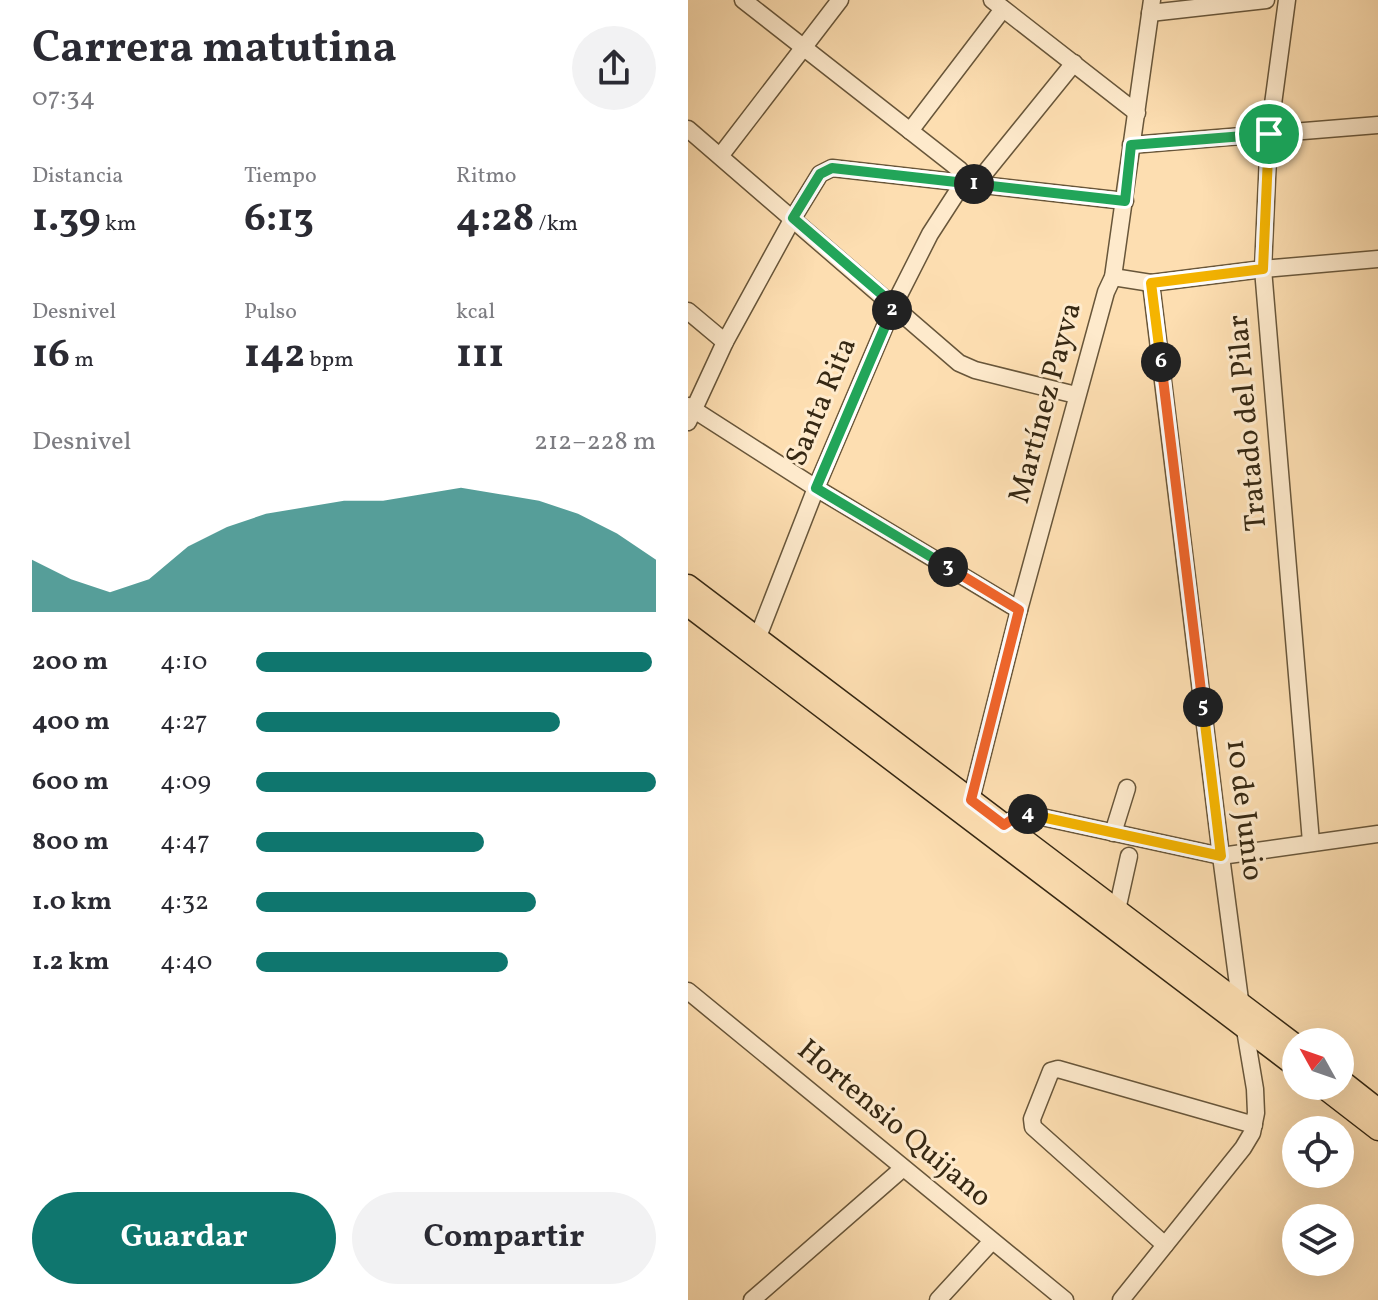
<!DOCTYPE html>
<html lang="es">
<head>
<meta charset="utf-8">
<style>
  body { margin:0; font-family:Vollkorn,serif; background:#f2f2f3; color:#2b2b33; height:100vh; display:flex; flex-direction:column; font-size:30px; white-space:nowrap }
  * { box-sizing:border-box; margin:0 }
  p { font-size:26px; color:#7c7c81 }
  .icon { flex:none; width:44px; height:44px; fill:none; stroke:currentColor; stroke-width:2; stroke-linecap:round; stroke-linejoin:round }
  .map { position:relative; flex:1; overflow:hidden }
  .side { display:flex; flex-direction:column; background:#fff; width:688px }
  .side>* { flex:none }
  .needle { width:52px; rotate:310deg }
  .fabs { position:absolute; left:594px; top:1028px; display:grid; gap:16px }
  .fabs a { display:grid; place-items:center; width:72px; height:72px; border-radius:50%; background:#fff; box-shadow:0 8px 32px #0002; font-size:40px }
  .pin { position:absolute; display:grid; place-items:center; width:68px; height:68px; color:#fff; margin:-34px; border:4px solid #fff; border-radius:50%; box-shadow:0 2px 8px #0007 }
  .km { position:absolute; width:40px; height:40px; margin:-20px; border-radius:50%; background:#222; color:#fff; font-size:22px; line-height:40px; text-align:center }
  .round { display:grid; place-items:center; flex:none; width:84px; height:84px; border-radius:42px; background:#f2f2f3 }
  .summary { display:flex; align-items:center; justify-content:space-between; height:136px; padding:0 32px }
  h1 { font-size:44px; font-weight:700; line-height:60px }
  .figures { display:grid; grid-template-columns:repeat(3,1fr); gap:12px; height:136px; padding:8px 32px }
  .figures div { display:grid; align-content:center }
  .figures b { font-size:40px; font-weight:700 }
  .figures small { font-size:22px; font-weight:400 }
  .figures p { font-size:22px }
  .chart { height:224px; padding:16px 32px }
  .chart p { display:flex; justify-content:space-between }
  .chart svg { width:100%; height:144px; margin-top:8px; fill:#0f766e; opacity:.7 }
  .primary-button { display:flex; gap:16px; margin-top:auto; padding:16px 32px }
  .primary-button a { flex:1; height:92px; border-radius:48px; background:#0f766e; color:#fff; font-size:32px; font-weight:700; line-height:92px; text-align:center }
  .primary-button a+a { background:#f2f2f3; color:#2b2b33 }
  ul { padding:0 32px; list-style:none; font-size:26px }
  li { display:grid; grid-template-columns:128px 96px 1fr; align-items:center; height:60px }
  li i { height:20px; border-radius:10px; background:#0f766e }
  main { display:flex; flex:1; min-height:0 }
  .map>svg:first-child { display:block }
</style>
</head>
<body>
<main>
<section class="side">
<div class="summary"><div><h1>Carrera matutina</h1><p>07:34</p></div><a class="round"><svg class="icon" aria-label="share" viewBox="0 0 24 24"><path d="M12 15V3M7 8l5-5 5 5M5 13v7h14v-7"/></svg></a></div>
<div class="figures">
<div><p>Distancia</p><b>1.39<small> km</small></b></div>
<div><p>Tiempo</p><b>6:13</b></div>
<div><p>Ritmo</p><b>4:28<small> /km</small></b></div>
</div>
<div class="figures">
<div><p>Desnivel</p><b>16<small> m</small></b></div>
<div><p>Pulso</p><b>142<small> bpm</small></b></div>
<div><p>kcal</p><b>111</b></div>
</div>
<div class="chart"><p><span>Desnivel</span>212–228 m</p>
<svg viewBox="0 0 160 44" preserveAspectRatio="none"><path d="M0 44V28L10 34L20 38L30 34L40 24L50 18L60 14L70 12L80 10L90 10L100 8L110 6L120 8L130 10L140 14L150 20L160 28V44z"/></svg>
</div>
<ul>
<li><b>200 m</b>4:10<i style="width:99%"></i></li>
<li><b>400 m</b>4:27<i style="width:76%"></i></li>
<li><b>600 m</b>4:09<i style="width:100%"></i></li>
<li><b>800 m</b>4:47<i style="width:57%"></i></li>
<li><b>1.0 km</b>4:32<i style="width:70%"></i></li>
<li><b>1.2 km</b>4:40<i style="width:63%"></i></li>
</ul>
<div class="primary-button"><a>Guardar</a><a>Compartir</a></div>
</section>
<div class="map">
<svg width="690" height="1300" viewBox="0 0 690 1300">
  <rect width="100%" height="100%" fill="#fddeb1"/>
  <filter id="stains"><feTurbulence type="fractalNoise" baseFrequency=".0025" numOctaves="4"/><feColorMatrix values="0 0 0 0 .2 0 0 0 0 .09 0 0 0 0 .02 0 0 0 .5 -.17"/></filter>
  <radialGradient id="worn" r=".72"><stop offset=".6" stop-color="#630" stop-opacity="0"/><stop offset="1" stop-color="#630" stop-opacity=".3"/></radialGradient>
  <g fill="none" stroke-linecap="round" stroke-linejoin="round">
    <g stroke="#68563a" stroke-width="19">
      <g id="minor">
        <path d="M55,0L272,170L275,183"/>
        <path d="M304,0L449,113"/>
        <path d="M599,0L581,134L575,269L623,842"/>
        <path d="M462,13L578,0"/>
        <path d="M0,129L271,363L287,370L388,395"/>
        <path d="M222,131L315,9"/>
        <path d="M443,145L690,125"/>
        <path d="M33,155L152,0"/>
        <path d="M288,184L386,63"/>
        <path d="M425,277L463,283L575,269L690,259"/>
        <path d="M0,311L37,342"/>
        <path d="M0,406L128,488L331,610"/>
        <path d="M0,422L37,342L105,218L132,174L144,168L437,201"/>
        <path d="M66,647L128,488L206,305L242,234L275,183"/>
        <path d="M277,806L283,800L331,610L418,292L425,277L464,0"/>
        <path d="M312,832C319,821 328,817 340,814L533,856L690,834"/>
        <path d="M425,833L439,788"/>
        <path d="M429,910L441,856"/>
        <path d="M0,991L377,1300"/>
        <path d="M477,1245L345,1127L344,1119L363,1071L370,1069L566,1125"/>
        <path d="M64,1300L214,1169"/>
        <path d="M250,1300L304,1241"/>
        <path d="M433,1300L555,1148L564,1133L568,1113L567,1089L552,1000L533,856L463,283"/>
      </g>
    </g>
    <g stroke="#362813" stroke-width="23">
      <g id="major">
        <path d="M0,585L608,1045"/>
        <path d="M0,606L608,1067"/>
        <path d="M652,1079L690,1109"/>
        <path d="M633,1086L690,1130"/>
      </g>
    </g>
    <use href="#minor" stroke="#feeacc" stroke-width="16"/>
    <use href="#major" stroke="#fddeb1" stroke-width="20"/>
  </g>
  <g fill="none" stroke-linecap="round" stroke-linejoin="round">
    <g stroke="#fff" stroke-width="16">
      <path id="split-1" d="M286,184L437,201L443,145L581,134"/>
    </g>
    <g stroke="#fff" stroke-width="16">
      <path id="split-2" d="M204,310L206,305L105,218L132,174L144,168L286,184"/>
    </g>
    <g stroke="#fff" stroke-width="16">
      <path id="split-3" d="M204,310L128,488L260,567"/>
    </g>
    <g stroke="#fff" stroke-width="16">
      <path id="split-4" d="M260,567L331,610L283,800L316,825L329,816L340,814"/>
    </g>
    <g stroke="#fff" stroke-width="16">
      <path id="split-5" d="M340,814L533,856L515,707"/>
    </g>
    <g stroke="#fff" stroke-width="16">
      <path id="split-6" d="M473,362L515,707"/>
    </g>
    <g stroke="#fff" stroke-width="16">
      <path id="split-7" d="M473,362L463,283L575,269L581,134"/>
    </g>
    <use href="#split-1" stroke="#22a559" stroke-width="10"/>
    <use href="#split-2" stroke="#22a559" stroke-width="10"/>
    <use href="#split-3" stroke="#22a559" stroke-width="10"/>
    <use href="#split-4" stroke="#f0652b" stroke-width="10"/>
    <use href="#split-5" stroke="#f5b400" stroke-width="10"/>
    <use href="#split-6" stroke="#f0652b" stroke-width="10"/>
    <use href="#split-7" stroke="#f5b400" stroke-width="10"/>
  </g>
  <g text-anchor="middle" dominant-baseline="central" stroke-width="6" stroke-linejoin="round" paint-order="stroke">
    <g font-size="30" fill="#362813" stroke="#feeacc">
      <text transform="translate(134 402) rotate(-67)">Santa Rita</text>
      <text transform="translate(358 403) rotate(-75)">Martínez Payva</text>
      <text transform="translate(560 423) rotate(-95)">Tratado del Pilar</text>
      <text transform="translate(556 810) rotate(83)">10 de Junio</text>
      <text transform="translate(206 1124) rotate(40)">Hortensio Quijano</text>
    </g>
  </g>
  <rect width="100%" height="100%" filter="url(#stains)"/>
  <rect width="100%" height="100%" fill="url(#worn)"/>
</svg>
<div class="fabs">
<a><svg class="needle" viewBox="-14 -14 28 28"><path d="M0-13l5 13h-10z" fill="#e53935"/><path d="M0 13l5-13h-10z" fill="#7c7c81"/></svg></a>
<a><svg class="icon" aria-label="locate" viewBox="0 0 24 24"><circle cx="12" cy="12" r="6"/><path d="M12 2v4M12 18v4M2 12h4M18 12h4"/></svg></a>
<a><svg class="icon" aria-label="layers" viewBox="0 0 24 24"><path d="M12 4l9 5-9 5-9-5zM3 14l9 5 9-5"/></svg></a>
</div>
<div class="pin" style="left:581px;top:134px;background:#1e9e55"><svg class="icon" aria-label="arrive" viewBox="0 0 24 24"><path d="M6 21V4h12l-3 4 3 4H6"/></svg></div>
<b class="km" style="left:286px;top:184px">1</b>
<b class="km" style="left:204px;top:310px">2</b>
<b class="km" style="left:260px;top:567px">3</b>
<b class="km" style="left:340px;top:814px">4</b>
<b class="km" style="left:515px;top:707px">5</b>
<b class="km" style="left:473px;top:362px">6</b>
</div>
</main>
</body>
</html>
